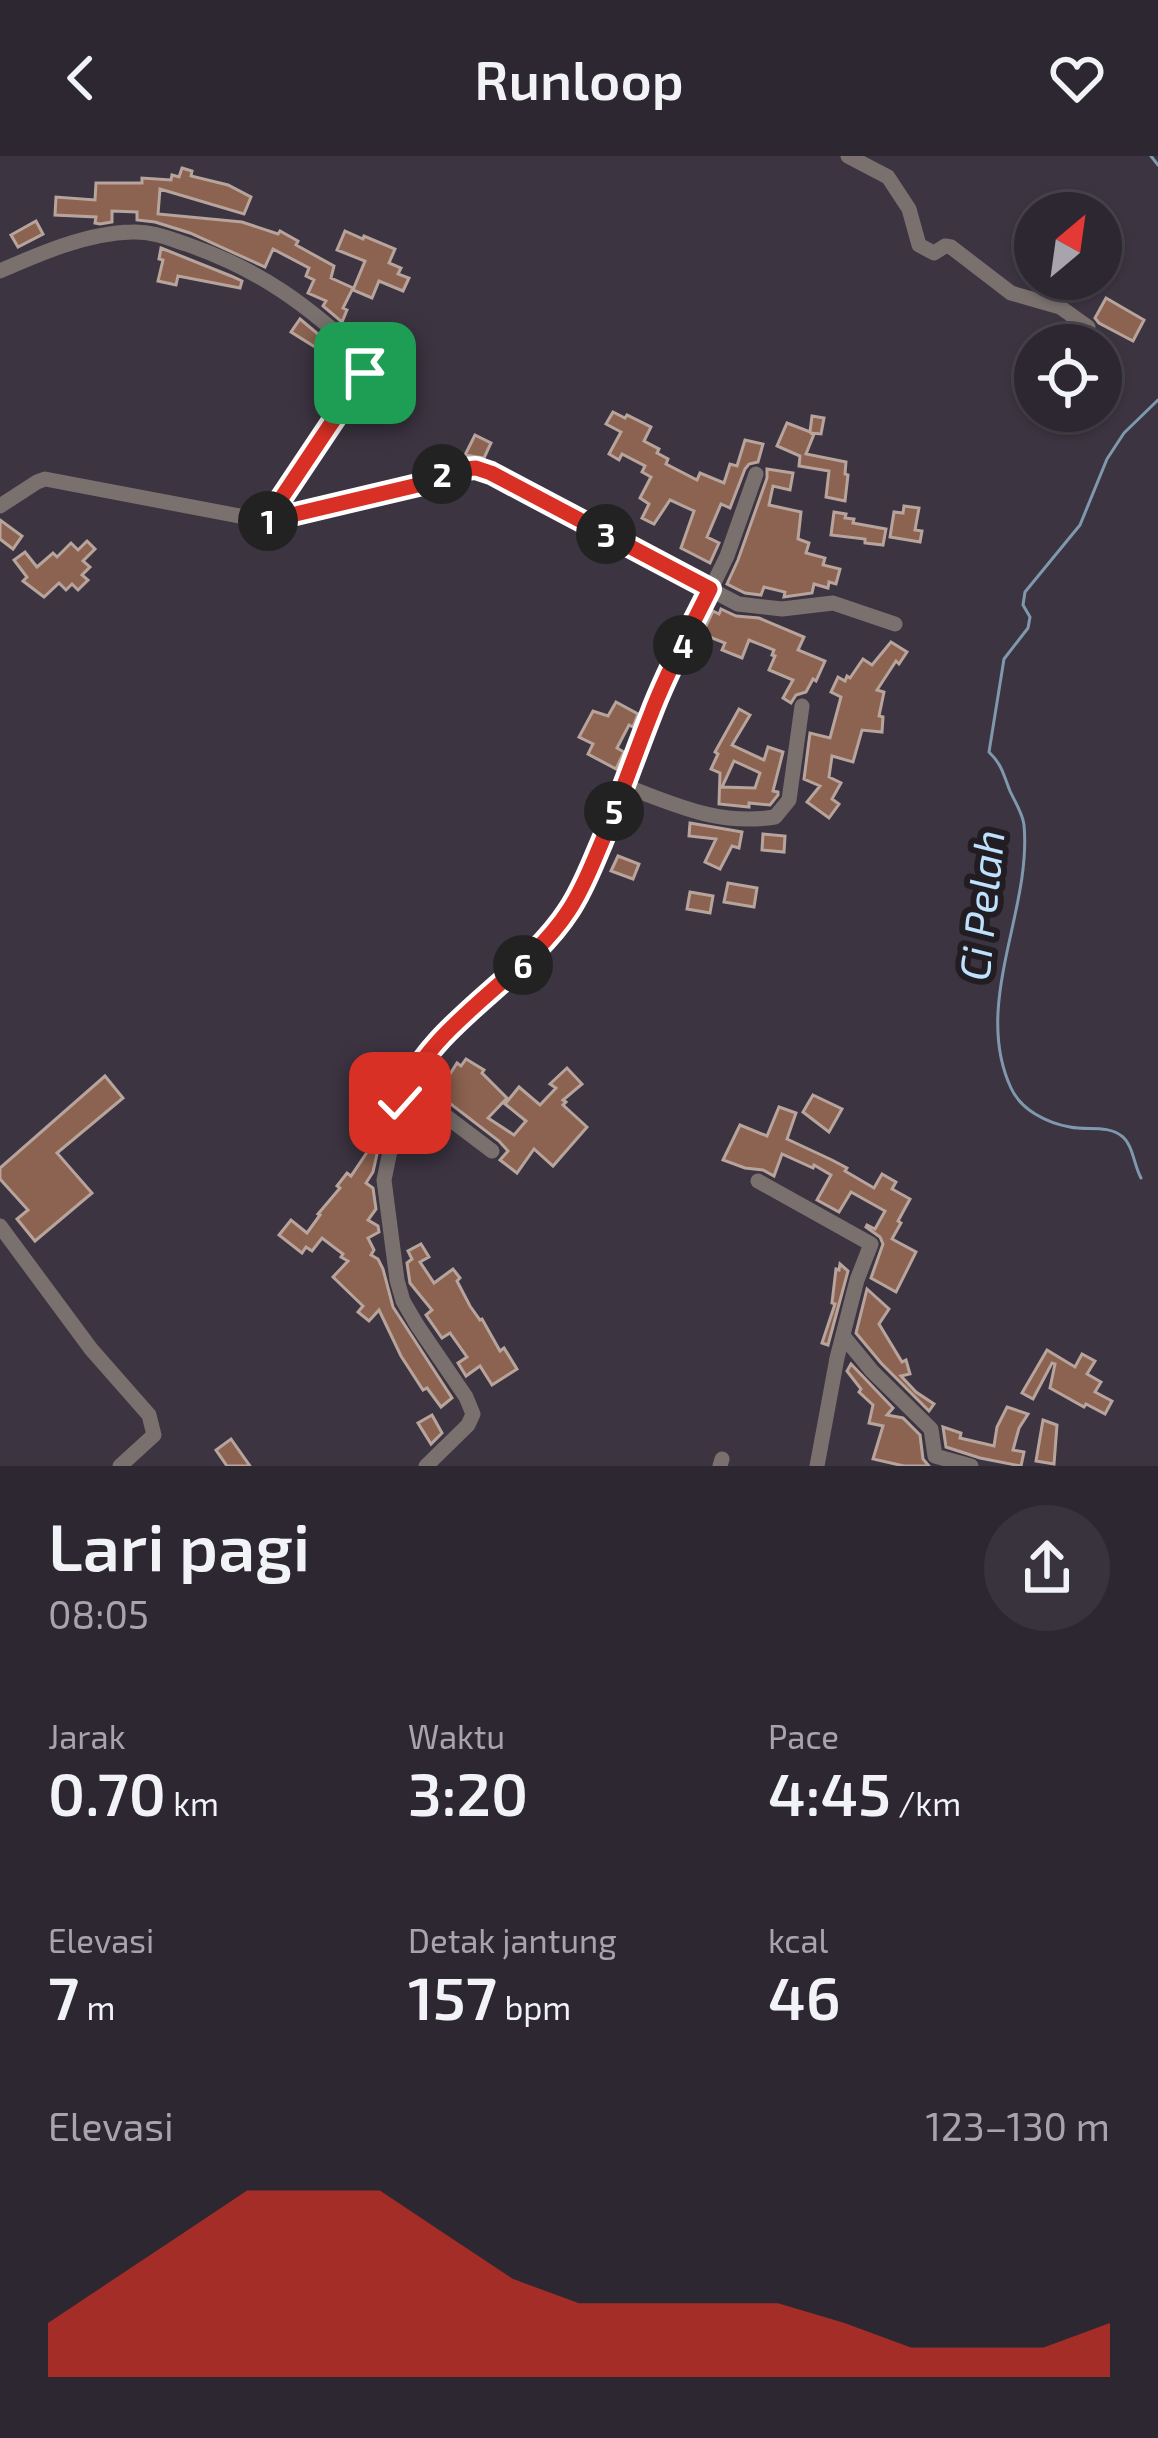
<!DOCTYPE html>
<html lang="id">
<head>
<meta charset="utf-8">
<style>
  body { margin:0; font-family:"Exo 2",sans-serif; background:#39333d; color:#f1f3f6; height:100vh; display:flex; flex-direction:column; font-size:45px; white-space:nowrap }
  * { box-sizing:border-box; margin:0 }
  p { font-size:39px; color:#a7a5ab }
  .icon { flex:none; width:66px; height:66px; fill:none; stroke:currentColor; stroke-width:2; stroke-linecap:round; stroke-linejoin:round }
  .map { position:relative; height:1310px; overflow:hidden }
  .details { display:flex; flex-direction:column; background:#2d2731; flex:1 }
  .details>* { flex:none }
  .needle { width:78px; rotate:29deg }
  .controls { position:absolute; left:1014px; top:36px; display:grid; gap:24px }
  .controls a { display:grid; place-items:center; width:108px; height:108px; border-radius:50%; background:#2d2731; box-shadow:0 3px 9px #0004,0 0 0 3px #48444d; font-size:60px }
  .pin { position:absolute; display:grid; place-items:center; width:102px; height:102px; color:#fff; margin:-51px; border-radius:24px; box-shadow:0 6px 18px #0006 }
  .km { position:absolute; width:60px; height:60px; margin:-30px; border-radius:50%; background:#222; color:#fff; font-size:33px; line-height:60px; text-align:center }
  .round { display:grid; place-items:center; flex:none; width:126px; height:126px; border-radius:63px; background:#39333d }
  .summary { display:flex; align-items:center; justify-content:space-between; height:204px; padding:0 48px }
  h1 { font-size:66px; font-weight:600; line-height:90px }
  .stats { display:grid; grid-template-columns:repeat(3,1fr); gap:18px; height:204px; padding:12px 48px }
  .stats div { display:grid; align-content:center }
  .stats b { font-size:60px; font-weight:600 }
  .stats small { font-size:33px; font-weight:400 }
  .stats p { font-size:33px }
  .chart { height:336px; padding:24px 48px }
  .chart p { display:flex; justify-content:space-between }
  .chart svg { width:100%; height:216px; margin-top:12px; fill:#d93025; opacity:.7 }
  header { display:flex; justify-content:space-between; align-items:center; height:156px; padding:0 48px; background:#2d2731; font-size:54px; font-weight:600 }
  .map>svg:first-child { display:block }
</style>
</head>
<body>
<header><svg class="icon" aria-label="back" viewBox="0 0 24 24"><path d="M15 5l-7 7 7 7"/></svg>Runloop<svg class="icon" aria-label="heart" viewBox="0 0 24 24"><path d="M12 20l-8-8c-3-5 5-10 8-4 3-6 11-1 8 4z"/></svg></header>
<div class="map">
<svg width="1158" height="1310" viewBox="0 0 1158 1310">
  <rect width="100%" height="100%" fill="#3c3441"/>
  <g fill="none" stroke-linecap="round" stroke-linejoin="round">
    <g stroke="#7f98ae" stroke-width="3">
      <path d="M1151,0L1158,9"/>
      <path d="M1141,1022C1134,1009 1133,990 1123,981C1107,968 1088,975 1070,971C1047,967 1021,954 1011,932C972,848 1032,755 1024,669C1023,658 1015,646 1010,635C1003,618 1003,610 989,596L1004,503L1028,472L1030,461L1023,449L1025,436L1080,369L1107,303L1124,277L1158,244"/>
    </g>
  </g>
  <g fill="#8c6250" stroke="#b7a49c" stroke-width="3" fill-rule="evenodd">
    <path d="M182,12L192,15L191,20L228,29L251,41L244,58L160,33L158,58L242,66L278,78L280,75L298,85L296,89L334,110L331,122L353,132L343,152L347,154L342,166L323,150L326,145L308,137L314,124L306,120L309,112L273,93L265,111L190,77L155,66L137,64V56L112,55V66L100,68L95,67L96,61L55,59L56,41L95,44L96,27H142V22L171,24L172,19L179,21Z"/>
    <path d="M36,65L43,78L18,91L11,79Z"/>
    <path d="M345,75L363,83L364,80L395,93L389,107L401,112L398,118L409,122L403,135L379,125L372,142L353,134L365,105L337,94Z"/>
    <path d="M161,92L231,120L242,125L240,132L178,120L176,129L158,125L163,104L159,103Z"/>
    <path d="M1106,142L1144,164L1133,185L1099,167L1095,162Z"/>
    <path d="M300,163L336,193L331,201L291,176Z"/>
    <path d="M613,256L625,262L627,259L651,271L644,285L659,293L657,297L668,303L666,308L697,324L700,317L724,327L730,308L737,310L745,284L763,288L758,306L749,308L745,313L730,352L721,348L707,381L719,387L710,407L681,392L694,355L670,344L654,368L642,362L649,348L640,342L651,321L642,316L645,310L622,298L619,304L609,298L621,276L606,268Z"/>
    <path d="M812,260L824,262L821,278L810,277L814,278L806,298L846,306L845,318L848,319L845,345L826,341L829,315L799,310L800,300L777,290L787,267L810,276Z"/>
    <path d="M475,279L491,287L484,302L465,299Z"/>
    <path d="M767,313L793,317L790,334L773,330L769,349L801,356L798,383L809,387L806,397L825,402L823,409L840,413L836,428L829,426L828,432L814,428L812,437L784,441L785,436L764,431L761,439L745,437L727,428L738,404L767,322Z"/>
    <path d="M904,350L919,352L915,374L922,375L920,386L890,381L894,356L903,357Z"/>
    <path d="M834,356L846,358L845,362L854,363L853,367L886,373L883,389L865,387V383L831,379Z"/>
    <path d="M0,364L22,380L13,393L0,383Z"/>
    <path d="M87,385L95,393L83,405L90,411L82,419L88,424L78,434L72,428L66,434L59,427L44,441L23,425L27,421L14,404L25,396L37,411L53,397L57,401L71,387L78,394Z"/>
    <path d="M721,453L736,460L759,462L804,481L798,494L825,505L816,525L813,523L806,536L796,539L791,547L783,542L793,524L769,514L775,500L772,499L774,494L749,484L742,502L722,494L725,487L702,478L713,455L719,458Z"/>
    <path d="M891,486L907,496L899,508L896,505L877,534L884,536L879,560L883,561L882,576L862,574L853,606L832,600L829,621L841,627L832,643L839,648L829,662L807,646L820,630L804,623L810,577L830,582L841,541L831,536L838,521L845,525L847,520L850,522L863,503L872,509Z"/>
    <path d="M616,546L638,558L633,571L629,569L617,592L624,596L616,613L588,598L593,588L579,581L593,555L608,560Z"/>
    <path d="M739,553L750,559L732,589L764,604L768,591L783,596L773,635L778,636V639L770,649L749,647V651L719,648L720,617L711,613L718,598L715,596ZM734,605L760,617L755,632L722,631Z"/>
    <path d="M690,667L742,676L739,692L732,690L720,713L705,706L716,683L689,680Z"/>
    <path d="M763,678L785,680L784,696L762,694Z"/>
    <path d="M618,700L639,708L633,723L611,715Z"/>
    <path d="M728,727L757,732L754,751L724,746Z"/>
    <path d="M690,736L713,740L710,757L687,753Z"/>
    <path d="M466,903L484,914L482,917L507,942L488,962L514,979L526,965L505,948L519,931L540,949L556,932L550,928L567,912L582,928L563,944L566,946L563,949L587,971L553,1010L534,993L517,1017L500,1004L508,995L499,985L422,926L435,908L450,918L457,907L461,910Z"/>
    <path d="M105,920L123,942L57,997L92,1037L35,1085L17,1063L28,1054L0,1023V1012Z"/>
    <path d="M813,939L842,953L829,976L803,956Z"/>
    <path d="M779,951L796,957L787,983L832,1004L847,1012L845,1015L874,1032L882,1018L896,1026L892,1033L910,1043L898,1065L901,1067L892,1083L916,1096L896,1136L871,1122L883,1088L880,1081L866,1071L867,1069L875,1073L885,1055L851,1036L839,1056L817,1044L831,1019L814,1009L813,1012L782,998L774,1020L763,1014L745,1012L723,1004L740,969L767,980Z"/>
    <path d="M374,986L379,989L373,1016L366,1027L373,1032L376,1053L368,1064L378,1070L379,1076L368,1082L374,1094L371,1099L378,1103L383,1113L393,1151L452,1242L441,1251L427,1232L423,1234L401,1200L379,1154L369,1165L358,1156L363,1150L333,1121L348,1105L341,1101L343,1098L322,1082L312,1095L306,1091L302,1097L279,1079L291,1064L307,1077L320,1059L318,1058L340,1032L337,1030L347,1017L351,1020Z"/>
    <path d="M421,1088L429,1101L420,1106L434,1127L453,1113L460,1122L457,1125L470,1150L480,1164L482,1163L500,1195L504,1192L517,1213L492,1229L480,1210L466,1220L458,1207L467,1201L450,1177L442,1182L426,1159L432,1154L410,1127L407,1107L412,1103L408,1095Z"/>
    <path d="M840,1108L848,1115L828,1189L822,1187L835,1148L832,1147L836,1113L839,1114Z"/>
    <path d="M867,1133L889,1153L879,1168L902,1206L906,1204L910,1218L901,1220L916,1236L934,1248L929,1255L881,1207L856,1177Z"/>
    <path d="M1047,1194L1075,1211L1082,1198L1095,1205L1087,1218L1101,1226L1095,1236L1112,1245L1105,1258L1086,1248L1084,1251L1050,1232L1055,1208L1052,1207L1033,1243L1022,1237Z"/>
    <path d="M851,1208L893,1252L887,1259L903,1262L920,1279L923,1303L929,1310H904L873,1303L883,1270L869,1267L873,1249L859,1236L861,1233L847,1215Z"/>
    <path d="M1007,1251L1028,1258L1019,1272L1013,1294L1024,1296L1021,1310L980,1302L946,1291L943,1271L961,1277L960,1282L994,1290L997,1271Z"/>
    <path d="M432,1259L442,1277L431,1288L418,1267Z"/>
    <path d="M1043,1264L1057,1269L1054,1308L1036,1305Z"/>
    <path d="M231,1283L250,1310H227L216,1294Z"/>
  </g>
  <g fill="none" stroke-linecap="round" stroke-linejoin="round">
    <g stroke="#7a716e" stroke-width="15">
      <path d="M848,0L888,21L909,53L919,89L934,97L945,90L951,91L1011,137L1060,151L1088,171"/>
      <path d="M0,115C41,97 87,77 132,76C151,75 168,82 186,88C259,113 308,149 364,202L365,217L266,365"/>
      <path d="M0,350L37,326L45,323L266,365L419,329L452,314L475,312L491,317L738,448L782,453L833,447L895,468"/>
      <path d="M625,630C677,649 718,670 775,661L789,644L802,550"/>
      <path d="M406,930L492,995"/>
      <path d="M758,1025L871,1088L857,1124L837,1202L817,1310"/>
      <path d="M0,1070L91,1193L149,1259L154,1279L120,1310"/>
      <path d="M844,1181L872,1215L931,1273L935,1300L971,1310"/>
      <path d="M426,1310L468,1269L473,1258L466,1241L417,1169L403,1145L397,1124L384,1024L400,947L406,930L420,906L473,852L547,785L581,736L625,630L653,552L727,400L756,318"/>
      <path d="M720,1310L722,1303"/>
    </g>
  </g>
  <g fill="none" stroke-linecap="round" stroke-linejoin="round">
    <g stroke="#fff" stroke-width="24">
      <path id="route" d="M365,217L266,365L418,329L452,314L476,312L491,317L710,433C690,474 667,515 651,558C634,601 619,645 601,688C591,711 583,733 569,754C524,824 426,869 400,947"/>
    </g>
    <use href="#route" stroke="#d93025" stroke-width="15"/>
  </g>
  <g text-anchor="middle" dominant-baseline="central" stroke-width="12" stroke-linejoin="round" paint-order="stroke">
    <g font-size="42" font-style="italic" fill="#bee2fe" stroke="#211d23">
      <text transform="translate(980 749) rotate(-84)">Ci Pelah</text>
    </g>
  </g>
</svg>
<div class="controls">
<a><svg class="needle" viewBox="-14 -14 28 28"><path d="M0-13l5 13h-10z" fill="#e53935"/><path d="M0 13l5-13h-10z" fill="#a7a5ab"/></svg></a>
<a><svg class="icon" aria-label="locate" viewBox="0 0 24 24"><circle cx="12" cy="12" r="6"/><path d="M12 2v4M12 18v4M2 12h4M18 12h4"/></svg></a>
</div>
<div class="pin" style="left:365px;top:217px;background:#1e9e55"><svg class="icon" aria-label="arrive" viewBox="0 0 24 24"><path d="M6 21V4h12l-3 4 3 4H6"/></svg></div>
<div class="pin" style="left:400px;top:947px;background:#d93025"><svg class="icon" aria-label="check" viewBox="0 0 24 24"><path d="M5 12l5 5 9-10"/></svg></div>
<b class="km" style="left:268px;top:365px">1</b>
<b class="km" style="left:442px;top:318px">2</b>
<b class="km" style="left:606px;top:378px">3</b>
<b class="km" style="left:683px;top:489px">4</b>
<b class="km" style="left:614px;top:655px">5</b>
<b class="km" style="left:523px;top:809px">6</b>
</div>
<section class="details">
<div class="summary"><div><h1>Lari pagi</h1><p>08:05</p></div><a class="round"><svg class="icon" aria-label="share" viewBox="0 0 24 24"><path d="M12 15V3M7 8l5-5 5 5M5 13v7h14v-7"/></svg></a></div>
<div class="stats">
<div><p>Jarak</p><b>0.70<small> km</small></b></div>
<div><p>Waktu</p><b>3:20</b></div>
<div><p>Pace</p><b>4:45<small> /km</small></b></div>
</div>
<div class="stats">
<div><p>Elevasi</p><b>7<small> m</small></b></div>
<div><p>Detak jantung</p><b>157<small> bpm</small></b></div>
<div><p>kcal</p><b>46</b></div>
</div>
<div class="chart"><p><span>Elevasi</span>123–130 m</p>
<svg viewBox="0 0 160 44" preserveAspectRatio="none"><path d="M0 44V33L10 24L20 15L30 6L40 6L50 6L60 15L70 24L80 29L90 29L100 29L110 29L120 33L130 38L140 38L150 38L160 33V44z"/></svg>
</div>
</section>
</body>
</html>
